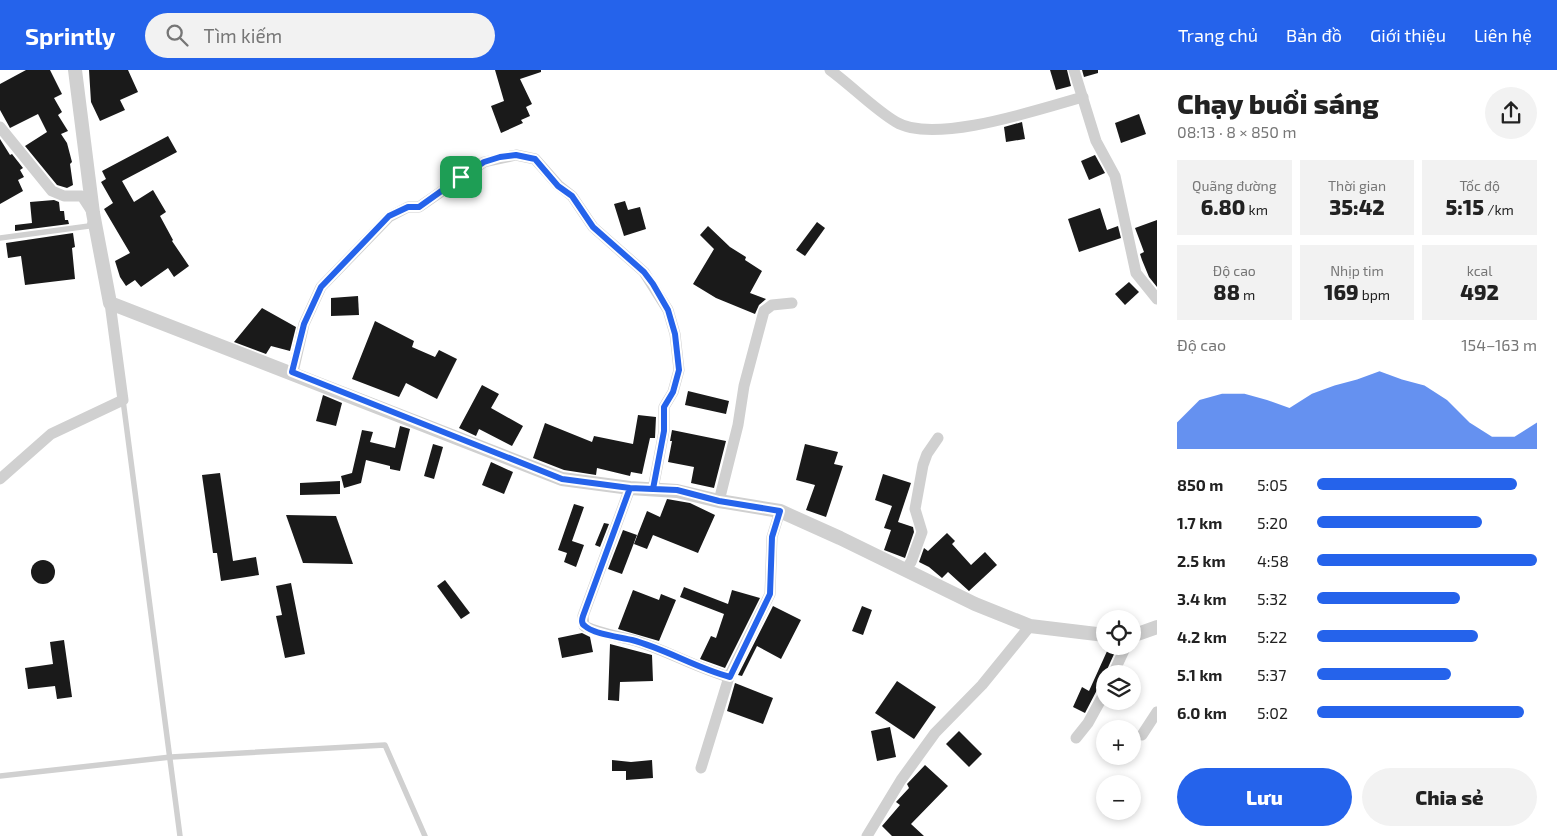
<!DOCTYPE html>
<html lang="vi">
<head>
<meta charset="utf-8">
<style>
  body { margin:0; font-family:"Exo 2",sans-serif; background:#f2f2f2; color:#222; height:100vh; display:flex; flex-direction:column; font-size:19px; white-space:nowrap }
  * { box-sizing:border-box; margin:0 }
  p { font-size:16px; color:#767676 }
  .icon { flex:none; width:28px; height:28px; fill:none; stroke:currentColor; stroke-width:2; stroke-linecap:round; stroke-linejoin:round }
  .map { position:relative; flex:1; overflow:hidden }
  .sheet { display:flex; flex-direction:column; background:#fff; width:400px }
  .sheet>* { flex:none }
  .buttons { position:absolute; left:1096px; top:540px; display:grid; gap:10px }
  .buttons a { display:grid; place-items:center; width:45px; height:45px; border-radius:50%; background:#fff; box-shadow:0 2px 8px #0003; font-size:25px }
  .pin { position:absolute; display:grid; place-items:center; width:42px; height:42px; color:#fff; margin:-21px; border-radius:10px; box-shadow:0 2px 8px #0006 }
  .round { display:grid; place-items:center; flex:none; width:52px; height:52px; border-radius:26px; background:#f2f2f2 }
  .headline { display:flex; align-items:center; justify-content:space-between; height:85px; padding:0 20px }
  h1 { font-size:28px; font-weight:800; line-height:38px }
  .stats { display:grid; grid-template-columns:repeat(3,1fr); gap:8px; height:85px; padding:5px 20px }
  .stats div { display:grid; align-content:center; border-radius:0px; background:#f2f2f2; text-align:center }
  .stats b { font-size:21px; font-weight:800 }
  .stats small { font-size:14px; font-weight:400 }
  .stats p { font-size:14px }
  .chart { height:140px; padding:10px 20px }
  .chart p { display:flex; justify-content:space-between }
  .chart svg { width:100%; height:90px; margin-top:5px; fill:#2563eb; opacity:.7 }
  .cta { display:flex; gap:10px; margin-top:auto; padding:10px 20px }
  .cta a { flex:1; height:58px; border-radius:30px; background:#2563eb; color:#fff; font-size:20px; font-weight:800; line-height:58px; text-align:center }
  .cta a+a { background:#f2f2f2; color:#222 }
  ul { padding:0 20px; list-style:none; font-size:16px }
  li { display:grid; grid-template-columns:80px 60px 1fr; align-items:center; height:38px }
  li i { height:12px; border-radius:6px; background:#2563eb }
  header { display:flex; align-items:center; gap:30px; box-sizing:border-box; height:70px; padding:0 25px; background:#2563eb; color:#fff }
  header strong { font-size:24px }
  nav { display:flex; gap:28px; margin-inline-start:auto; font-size:18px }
  .search { width:350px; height:45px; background:#f2f2f2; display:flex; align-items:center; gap:12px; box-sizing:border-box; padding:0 18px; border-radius:28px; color:#767676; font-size:19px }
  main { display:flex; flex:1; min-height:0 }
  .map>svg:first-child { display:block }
</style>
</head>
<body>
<header>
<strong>Sprintly</strong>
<div class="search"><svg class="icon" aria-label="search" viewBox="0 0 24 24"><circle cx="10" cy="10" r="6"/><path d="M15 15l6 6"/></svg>Tìm kiếm</div>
<nav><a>Trang chủ</a><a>Bản đồ</a><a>Giới thiệu</a><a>Liên hệ</a></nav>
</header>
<main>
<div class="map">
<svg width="1157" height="766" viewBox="0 0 1157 766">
  <rect width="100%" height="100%" fill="#fff"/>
  <g fill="#1a1a1a">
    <path d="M26,0H50L62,24L54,28L62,42L58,45L68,61L61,64L67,73L72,92L70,94L73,115L67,118L57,115L25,76L47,62L38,44L10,58L0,40V14Z"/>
    <path d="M89,0H128L138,22L120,30L125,40L100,51L91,32Z"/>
    <path d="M495,0H541V2L520,9L532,34L526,37L530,46L521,50L523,53L501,63L491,36L504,31Z"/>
    <path d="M1050,0H1067L1071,16L1056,20Z"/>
    <path d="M1082,0H1098V3L1084,7Z"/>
    <path d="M1139,44L1146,64L1121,73L1115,53Z"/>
    <path d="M1022,52L1025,69L1006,72L1004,57Z"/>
    <path d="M168,66L177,82L122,111L134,132L153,120L166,142L160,146L173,170L172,171L189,196L174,207L168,198L141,217L135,210L126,216L120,207L115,191L130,183L104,139L113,133L101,112L106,109L102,101Z"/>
    <path d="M0,69L10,85L12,84L23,98L20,100L24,107L18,110L23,121L0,134Z"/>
    <path d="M1095,85L1105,103L1089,110L1081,91Z"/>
    <path d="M54,130L59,132L60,141H64L65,150H68L69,154L15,161V155L32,153L30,132Z"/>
    <path d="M625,131L628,140L640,137L646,159L624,166L614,134Z"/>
    <path d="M1100,138L1107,160L1118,156L1121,168L1079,182L1068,149Z"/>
    <path d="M1157,150V217L1149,207L1142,190L1140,184L1144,182L1135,158Z"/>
    <path d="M817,152L825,158L805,186L796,180Z"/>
    <path d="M708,156L730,177L746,187L745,190L762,201L750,223L766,229L759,235L755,244L716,228L693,214L714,179L700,165Z"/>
    <path d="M73,163L75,177L72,178L75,209L25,215L21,186L8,188L6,173Z"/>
    <path d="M1129,212L1139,222L1125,235L1115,224Z"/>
    <path d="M358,226L359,245L331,246V228Z"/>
    <path d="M262,238L296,257L290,281L271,276L266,284L234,272Z"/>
    <path d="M375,251L414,271L412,277L435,287L439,280L457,289L437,329L406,313L399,327L352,309Z"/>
    <path d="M482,315L499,324L491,338L523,356L512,376L479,359L476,366L459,358Z"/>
    <path d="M688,321L729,331L726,344L685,335Z"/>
    <path d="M323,325L342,333L336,356L316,351Z"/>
    <path d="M638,345L656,347L655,368H650L642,404L631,402L630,406L597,398L596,405L564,400L533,388L545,353L592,372L594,366L633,374Z"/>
    <path d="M400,356L410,359L400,401L390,399V396L366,390L361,413L344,418L341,406L352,403L362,360L373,362L370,372L395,378Z"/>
    <path d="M672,360L726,371L714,418L691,413L694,397L668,392L672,371H670Z"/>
    <path d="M433,374L443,377L434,409L424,406Z"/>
    <path d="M805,374L838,382L834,394L843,396L826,447L806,440L815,415L796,410Z"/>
    <path d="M491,392L513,402L504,424L482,415Z"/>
    <path d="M220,403L233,491L256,487L259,505L221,511L217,483H213L202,405Z"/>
    <path d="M883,404L911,413L898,452L913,457L914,462L905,488L884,480L891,460L884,458L892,436L875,430Z"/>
    <path d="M340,411V424L300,425V413Z"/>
    <path d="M667,429L690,433L715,445L698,483L653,465L647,479L634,474L647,441L660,447Z"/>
    <path d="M574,434L584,437L572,471L584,475L576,497L564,492L567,483L558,480Z"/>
    <path d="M286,445L336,446L353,494L303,493Z"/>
    <path d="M604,453L609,454L600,477L595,475Z"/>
    <path d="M623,460L637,465L622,504L608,499Z"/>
    <path d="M947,463L955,471L952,474L971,495L985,482L997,495L969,521L948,502L942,508L929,497L919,492L924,478L928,481Z"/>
    <circle cx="43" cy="502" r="12"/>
    <path d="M445,510L470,543L461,549L437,516Z"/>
    <path d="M291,513L305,584L285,588L276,546L282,545L276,516Z"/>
    <path d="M684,517L728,534L732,520L760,528L725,598L700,589L711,566L716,568L724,544L680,527Z"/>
    <path d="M633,520L659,530L661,524L676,530L659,571L618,559Z"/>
    <path d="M773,536L801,550L781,589L757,576L742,606L738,605Z"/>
    <path d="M862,536L872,540L863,565L852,561Z"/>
    <path d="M582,563L590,567L593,582L562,588L558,568Z"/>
    <path d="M64,570L72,627L57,629L55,616L28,619L25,598L53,594L50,572Z"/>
    <path d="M610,574L652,585L653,611L620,612L619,631L608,630Z"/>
    <path d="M1108,579L1115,582L1105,604L1104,615L1098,618L1085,643L1073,637L1082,617L1089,621Z"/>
    <path d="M897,611L936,637L914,669L875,643Z"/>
    <path d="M735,613L773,628L763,654L727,641Z"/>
    <path d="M890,657L896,687L877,691L871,661Z"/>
    <path d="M959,661L982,684L969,697L946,674Z"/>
    <path d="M612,690L631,692L652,690L653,708L626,710V701H612Z"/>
    <path d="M925,695L948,716L911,754L924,766H892L882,756L900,735L896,732L909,718L907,714Z"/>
  </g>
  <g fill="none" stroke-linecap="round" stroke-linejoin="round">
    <g stroke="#d0d0d0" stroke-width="5.5">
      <path d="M0,168L89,156L91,150"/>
      <path d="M123,330L180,766"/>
      <path d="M0,706L171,687L385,675L425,766"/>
    </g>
    <g stroke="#d0d0d0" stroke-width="11">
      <path d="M830,0C852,16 874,39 896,52C934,75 1040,39 1083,27"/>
      <path d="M1074,0L1096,71L1115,106L1136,203L1157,229"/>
      <path d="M0,57L52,121L64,126H82L93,143"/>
      <path d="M293,302L304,254L321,217L389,147L408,137H419L484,92L516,85L535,89L558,115L572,126L593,157L644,202L668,240L675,264L679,300L673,322L664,337V361L653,419"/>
      <path d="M0,409L51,364L123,330L110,233"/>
      <path d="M630,418L583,546L584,556C601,564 618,566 636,571C668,581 697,598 729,607"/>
      <path d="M719,431L738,355L744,316L764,241L772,235L792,233"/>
      <path d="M906,499L911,492L922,462L915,439L923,395L927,384L938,368"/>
      <path d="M1113,604L1126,576"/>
      <path d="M1142,665L1157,642"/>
      <path d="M1076,668L1088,653L1105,622"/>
      <path d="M701,698L729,607L770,524L772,467L780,441"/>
      <path d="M867,766L901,710L935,663L982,615L1030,556"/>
    </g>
    <g stroke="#d0d0d0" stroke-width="14">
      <path d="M75,0L93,143L110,233L562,409L630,418L677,421L719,431L780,441L840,468L975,534L1030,556L1105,565"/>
      <path d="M1132,566L1157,557"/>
    </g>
  </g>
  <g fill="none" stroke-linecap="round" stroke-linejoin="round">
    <g stroke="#fff" stroke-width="10">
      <path id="route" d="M461,107L484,92L500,87L516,85L535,89L558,116L572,126L593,157L644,202L653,214L668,240L675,264L679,300L673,322L664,337V361L653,419L630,418L583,546C582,549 581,554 585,556C593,564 620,567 632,570C666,579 696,598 730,607L770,524L772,467L780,441L719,431L677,420L630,418L562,409L292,302L304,254L321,217L389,146L408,137H419L461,107"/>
    </g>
    <use href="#route" stroke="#2563eb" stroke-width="6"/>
  </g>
</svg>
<div class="buttons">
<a><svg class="icon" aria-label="locate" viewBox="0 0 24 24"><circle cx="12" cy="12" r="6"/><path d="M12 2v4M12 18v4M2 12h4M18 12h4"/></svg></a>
<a><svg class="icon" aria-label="layers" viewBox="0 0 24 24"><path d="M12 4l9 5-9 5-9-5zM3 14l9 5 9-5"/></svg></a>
<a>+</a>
<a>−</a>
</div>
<div class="pin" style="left:461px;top:107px;background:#1e9e55"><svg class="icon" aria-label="arrive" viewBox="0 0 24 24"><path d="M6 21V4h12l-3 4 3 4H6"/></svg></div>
</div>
<section class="sheet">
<div class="headline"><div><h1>Chạy buổi sáng</h1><p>08:13 · 8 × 850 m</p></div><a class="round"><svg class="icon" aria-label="share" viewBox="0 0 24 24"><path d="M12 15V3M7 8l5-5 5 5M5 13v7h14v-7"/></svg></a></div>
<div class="stats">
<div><p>Quãng đường</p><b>6.80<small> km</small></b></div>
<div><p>Thời gian</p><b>35:42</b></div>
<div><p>Tốc độ</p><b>5:15<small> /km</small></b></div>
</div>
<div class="stats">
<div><p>Độ cao</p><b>88<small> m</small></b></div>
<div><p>Nhịp tim</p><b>169<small> bpm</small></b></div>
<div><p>kcal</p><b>492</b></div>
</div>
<div class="chart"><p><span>Độ cao</span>154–163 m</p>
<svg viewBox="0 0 160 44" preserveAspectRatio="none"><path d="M0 44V31L10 20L20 17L30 17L40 20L50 24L60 17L70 13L80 10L90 6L100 10L110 13L120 20L130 31L140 38L150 38L160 31V44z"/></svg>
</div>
<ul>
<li><b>850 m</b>5:05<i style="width:91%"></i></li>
<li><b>1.7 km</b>5:20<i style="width:75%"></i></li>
<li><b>2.5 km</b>4:58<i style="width:100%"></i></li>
<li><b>3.4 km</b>5:32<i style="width:65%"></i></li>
<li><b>4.2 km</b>5:22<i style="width:73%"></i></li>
<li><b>5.1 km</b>5:37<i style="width:61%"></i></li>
<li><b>6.0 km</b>5:02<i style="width:94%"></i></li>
</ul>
<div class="cta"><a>Lưu</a><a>Chia sẻ</a></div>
</section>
</main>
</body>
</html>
